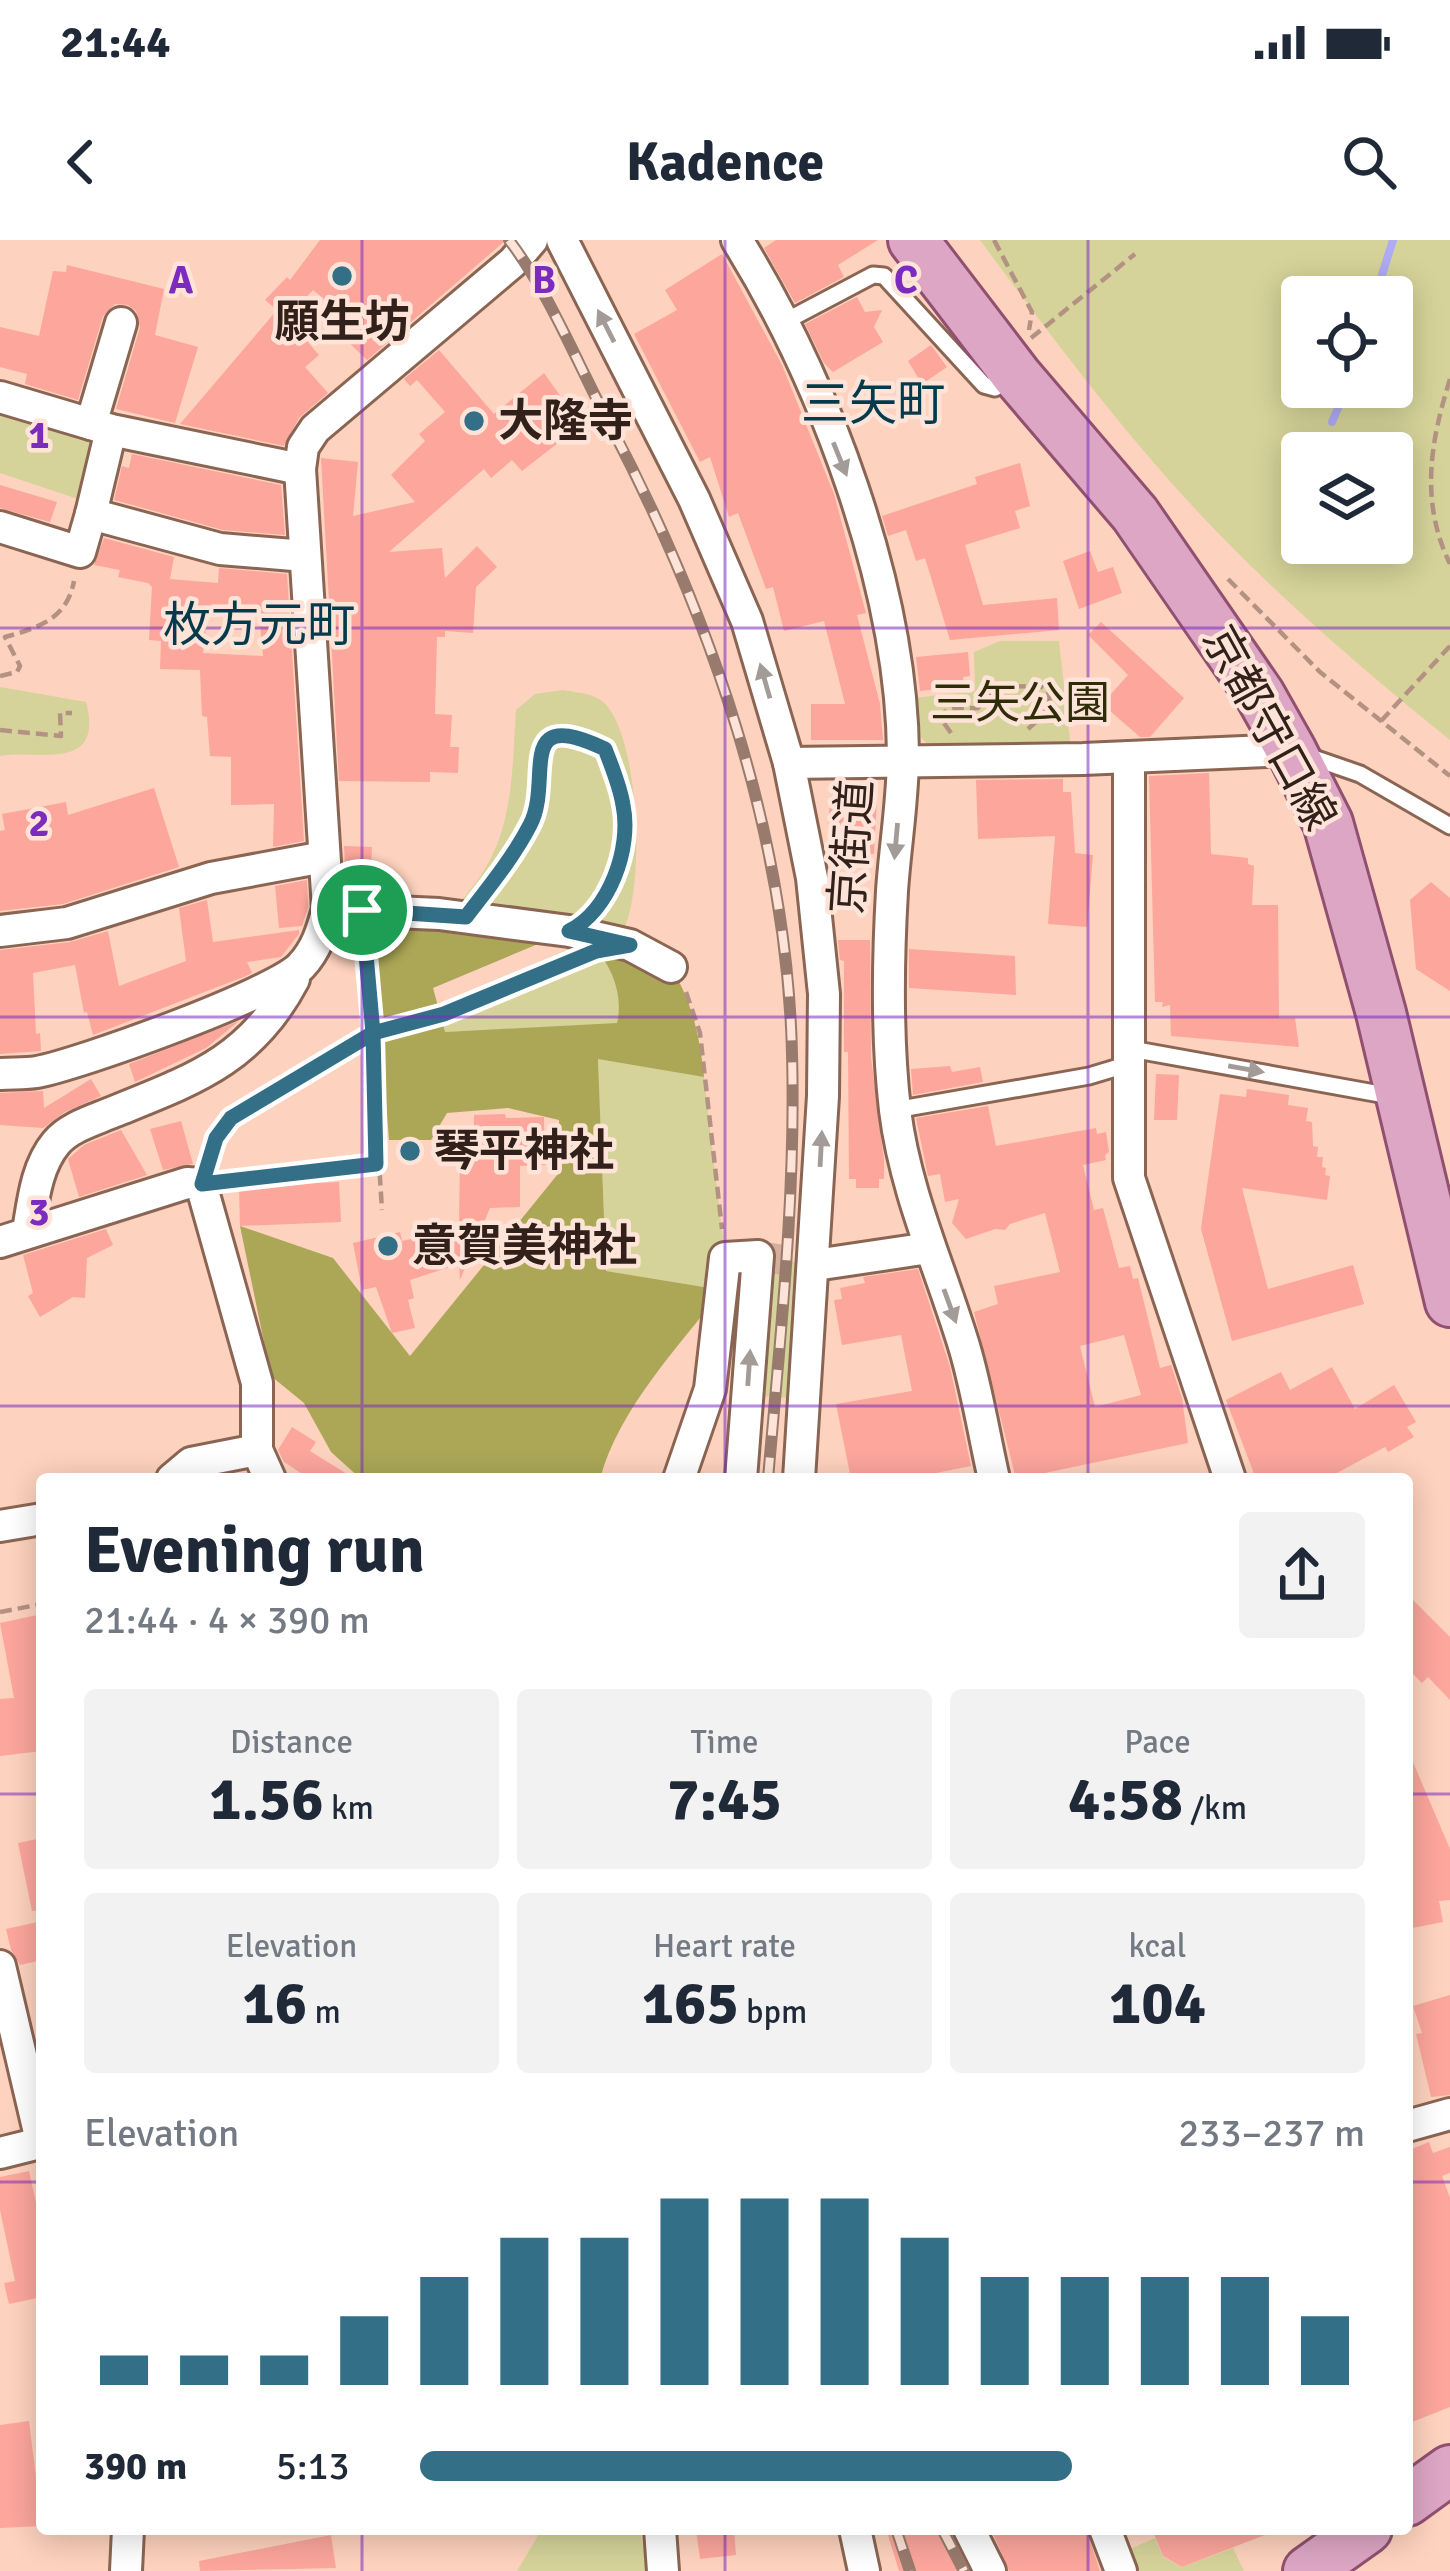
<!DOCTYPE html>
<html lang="en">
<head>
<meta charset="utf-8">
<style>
  body { margin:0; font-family:Signika,"Noto Sans JP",sans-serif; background:#f2f2f3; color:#1f2937; height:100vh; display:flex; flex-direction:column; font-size:45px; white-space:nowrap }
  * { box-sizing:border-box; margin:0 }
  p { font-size:39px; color:#747a83 }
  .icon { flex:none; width:66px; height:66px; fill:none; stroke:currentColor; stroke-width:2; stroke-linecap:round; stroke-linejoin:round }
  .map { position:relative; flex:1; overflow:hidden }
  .sheet { position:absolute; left:36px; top:1233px; width:1377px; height:1062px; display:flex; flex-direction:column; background:#fff; border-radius:12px; box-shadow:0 6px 30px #0003 }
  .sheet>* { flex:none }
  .fabs { position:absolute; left:1281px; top:36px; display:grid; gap:24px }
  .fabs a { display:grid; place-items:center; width:132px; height:132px; border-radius:12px; background:#fff; box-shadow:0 6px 30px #0003; font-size:60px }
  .pin { position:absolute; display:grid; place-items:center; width:102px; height:102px; color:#fff; margin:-51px; border:6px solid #fff; border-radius:50%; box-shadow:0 3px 12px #0007 }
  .round { display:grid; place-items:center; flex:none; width:126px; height:126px; border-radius:12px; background:#f2f2f3 }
  .overview { display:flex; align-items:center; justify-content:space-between; height:204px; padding:0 48px }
  h1 { font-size:66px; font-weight:700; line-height:90px }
  .figures { display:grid; grid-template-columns:repeat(3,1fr); gap:18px; height:204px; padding:12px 48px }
  .figures div { display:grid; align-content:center; border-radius:12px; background:#f2f2f3; text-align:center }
  .figures b { font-size:60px; font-weight:700 }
  .figures small { font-size:33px; font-weight:400 }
  .figures p { font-size:33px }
  .chart { height:336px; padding:24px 48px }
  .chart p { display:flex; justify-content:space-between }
  .chart svg { width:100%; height:216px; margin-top:12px; stroke:#336f86; stroke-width:6 }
  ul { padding:0 48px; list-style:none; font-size:39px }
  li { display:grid; grid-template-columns:192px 144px 1fr; align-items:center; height:90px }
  li i { height:30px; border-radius:15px; background:#336f86 }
  .status { display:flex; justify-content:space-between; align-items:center; height:84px; padding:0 60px; background:#fff; direction:ltr }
  .status svg { height:33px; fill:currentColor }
  header { display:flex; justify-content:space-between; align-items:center; height:156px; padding:0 48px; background:#fff; font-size:54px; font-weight:700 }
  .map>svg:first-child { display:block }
</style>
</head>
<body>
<div class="status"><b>21:44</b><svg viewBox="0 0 49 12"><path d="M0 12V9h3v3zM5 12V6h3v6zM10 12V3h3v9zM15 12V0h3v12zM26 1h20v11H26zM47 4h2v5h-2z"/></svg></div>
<header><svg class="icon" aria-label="back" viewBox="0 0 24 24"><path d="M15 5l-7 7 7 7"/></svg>Kadence<svg class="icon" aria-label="search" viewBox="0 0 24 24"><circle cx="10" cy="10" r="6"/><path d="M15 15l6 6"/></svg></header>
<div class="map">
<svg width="1450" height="2331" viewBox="0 0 1450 2331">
  <rect width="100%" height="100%" fill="#fdd2be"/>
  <g fill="#d5d399" fill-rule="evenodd">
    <path d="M980,0H1450V500C1369,435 1290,367 1217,292C1130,202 1054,100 980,0ZM1302,57H1392V147H1302ZM1302,213H1392V303H1302Z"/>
    <path d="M0,164L103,194L87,262L0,233Z"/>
    <path d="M1000,401H1059L1071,509L934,510L917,494L914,458L975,451L974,412Z"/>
    <path d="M0,447L86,462C105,534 36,509 0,516Z"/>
    <path d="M563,450C578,453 597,453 607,466C639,504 645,643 624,689L455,667C514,608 511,548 516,470L535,454Z"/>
    <path d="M575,706C582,708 589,708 595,711C616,721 622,763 618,784L444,792V774L455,758Z"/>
    <path d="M598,818L704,837L725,1018L722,1050L606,1031Z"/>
    <path d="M774,1019L807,1024L793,1158L758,1156Z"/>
    <path d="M542,2289H640L647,2331H517Z"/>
    <path d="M1155,2298L1163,2317L1182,2327L1233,2308L1244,2331H1138L1130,2309Z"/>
  </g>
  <path fill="#aba756" d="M372,671L569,691L433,748L445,792L617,783C623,759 614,728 596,711L671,727C692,762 700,796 704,837L598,819L606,1031L722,1050C678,1108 619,1168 600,1239H361L331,1212L304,1163L271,1136L240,986L333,1018L410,1116L562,929L559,880L508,868L447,873L431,900H389Z"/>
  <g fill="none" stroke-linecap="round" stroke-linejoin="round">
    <g stroke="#afabf4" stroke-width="8">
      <path d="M1375,57L1393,0"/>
      <path d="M1332,182L1347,147"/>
    </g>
  </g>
  <g fill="#fca69c" fill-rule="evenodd">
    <path d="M320,0H506L367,120L342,96L346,90L338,70L313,50L287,78L319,115L305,127L328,153L299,178L284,206L180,184L277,70L265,60L287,37L290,40Z"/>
    <path d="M776,0H878L838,25L844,37L795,63L764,8Z"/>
    <path d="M722,14L782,125L834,254L866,373L857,375L880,464L883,500H811V464H845L824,381L784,391L773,347L766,349L738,273L729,277L710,217L700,222L634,94L677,70L665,50Z"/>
    <path d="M67,25L164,49L155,95L198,107L175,183L116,169L140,87L136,71L128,65L115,64L103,76L78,160L25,144L27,134L0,127V87L39,96L53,31L66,32Z"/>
    <path d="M857,57L865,72L882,70L874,87L883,102L833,132L824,123L805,84Z"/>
    <path d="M931,105L947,127L922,144L908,121Z"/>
    <path d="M439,110L494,174L544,133L581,185L522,231L512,220L491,238L484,229L389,312L442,308L445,338L477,306L497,327L476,347L473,393L445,391V397H437L435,474L452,475L450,507H459L458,533L430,532V542L339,541L321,218L358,222L353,276L415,262L391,235L425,201L419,194L445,172L417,140L410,146L404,139Z"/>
    <path d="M132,214L281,245L285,295L223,290L114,260L122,226L129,228Z"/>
    <path d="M1020,223L1030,266L1015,271L1020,288L965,305L983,365L1057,358L1059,390L950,400L925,318L916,321L906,290L888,296L882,276L977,244L975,237Z"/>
    <path d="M0,245L57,262L50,282L0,268Z"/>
    <path d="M104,298L174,317L170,339L218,343L219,328L287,334L304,601L273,607L274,564L231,565V517L210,516L207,477L202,476L200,430L160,429L161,401L149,400L152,347L148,343L118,337L120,330L94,325ZM208,368L259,372L263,416L203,413Z"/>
    <path d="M1090,311L1098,332L1113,327L1122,353L1079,369L1063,321Z"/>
    <path d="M1101,382L1184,458L1150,497H1140L1102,464L1128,435L1088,395Z"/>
    <path d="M968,412L970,436L963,437L964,446L920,451L916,417Z"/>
    <path d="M1209,533L1211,614L1248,618V624L1254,626L1252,665H1278L1279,778H1295L1299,807L1171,796L1170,765L1162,767L1163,762H1155L1149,536Z"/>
    <path d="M1063,539V552H1071L1075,613L1093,615L1087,687L1048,684L1055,596L978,599L976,540Z"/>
    <path d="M154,548L179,627L63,664L0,671V591L5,590L2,574L66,562L68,575Z"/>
    <path d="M830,556L877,559L874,614L836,612L837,596H828Z"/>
    <path d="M344,606L372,607L370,651L346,650Z"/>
    <path d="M307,640L308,667L302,686L279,688L275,646Z"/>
    <path d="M1431,642L1450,658V751L1416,729L1410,660Z"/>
    <path d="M207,660L213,702L299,690V694L281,717L247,722L252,733L246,736L93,795L87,772L84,773L75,725L33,733L36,794L40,793L41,811L0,814V710L70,702L108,691L119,746L186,721L179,668Z"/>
    <path d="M838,700H870L871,817L884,920V939H879V948H856V939H849L848,812H844V721L840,720Z"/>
    <path d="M909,709L1015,716L1016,755L909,748Z"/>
    <path d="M239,781L206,808L135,842L129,824Z"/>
    <path d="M950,826L952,832L980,827L983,842L913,855L911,829Z"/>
    <path d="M1156,834L1179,835L1177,880H1154Z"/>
    <path d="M91,839L101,856L65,872L43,888L0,885V853L43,851L44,868Z"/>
    <path d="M1247,849L1289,855L1288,865L1308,868L1306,881L1312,882L1313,906L1318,907L1317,917H1323L1322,927L1326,928L1325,935L1330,936L1327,960L1242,948L1268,1049L1353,1025L1364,1064L1232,1101L1201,989L1220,854L1246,857Z"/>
    <path d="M988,866L996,906L1096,888L1097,894L1106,892L1109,912L1105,915L1106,920L1083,925L1094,970L1103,968L1119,1028L1130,1026L1133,1039L1138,1038L1160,1128L1171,1125L1182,1158L1188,1203L1016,1239L974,1072L998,1064L994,1046L1060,1032L1045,973L1010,984L1005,990L995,989L966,999L952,983L959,959L945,962L940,934L928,936L916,878ZM1124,1095L1141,1155L1095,1167L1080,1106Z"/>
    <path d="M505,874L506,878L544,877L545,925L520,926V967L490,968L460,1040L459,1024L410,1040L414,1058L408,1060L415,1088L392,1093L376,1047L362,1050L353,1003L400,992L402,1001L442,992L447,981L459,987L460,915H466L465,891H474V875Z"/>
    <path d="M181,881L193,924L163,930L150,889Z"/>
    <path d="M121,890L147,935L79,957L68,919L84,905Z"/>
    <path d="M339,942L341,982L240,986L239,947Z"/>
    <path d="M106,989L113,1005L87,1018L85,1058L73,1057L40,1077L28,1056L33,1053L23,1015Z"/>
    <path d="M918,1029L950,1127L971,1226L906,1239H851L836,1164L912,1151L901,1095L842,1105L834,1060L842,1059L840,1048L865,1043L863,1037Z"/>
    <path d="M1332,1127L1355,1169L1394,1145L1416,1182L1407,1187L1414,1197L1388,1212L1385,1207L1326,1239H1256L1226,1160L1281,1132L1290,1150Z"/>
    <path d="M292,1187L316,1202L310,1211L355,1239H310L284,1222L278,1210Z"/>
    <path d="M1407,1354L1450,1397V1460L1428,1437L1422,1443L1407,1428Z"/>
    <path d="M42,1374V1511L0,1516V1459L14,1458L0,1383Z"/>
    <path d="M1407,1508L1450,1609V1660L1439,1661L1443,1682L1407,1689Z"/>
    <path d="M42,1598V1670L32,1671L18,1603Z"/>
    <path d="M42,1681V1720L20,1725L11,1710L6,1689Z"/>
    <path d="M1450,1755V1855L1431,1857L1416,1794L1422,1793L1413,1766Z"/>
    <path d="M1429,1902L1433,1913L1450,1907V1933L1442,1936L1450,1958V2167L1407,2184V1911Z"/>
    <path d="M29,1931L39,1976L42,1975V2057L9,2064L4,2043L15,2041L0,1970V1937Z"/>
    <path d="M29,2181L42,2286L0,2288V2185Z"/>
    <path d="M696,2289H734L736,2315L700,2319Z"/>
    <path d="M886,2289H950L968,2331H899Z"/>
    <path d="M991,2289H1086L1100,2331H1009Z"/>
    <path d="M1152,2289H1275V2291L1182,2327L1163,2316Z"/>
    <path d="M331,2295L336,2328L200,2331L199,2321Z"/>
  </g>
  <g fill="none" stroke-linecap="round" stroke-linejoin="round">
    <path stroke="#d4af9d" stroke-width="30" stroke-dasharray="30 15" stroke-linecap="butt" d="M758,1016L815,1025"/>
    <g stroke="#8b6553" stroke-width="21">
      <g id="lane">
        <path d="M784,82L873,35L884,36L984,145L995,148L1009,140"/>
        <path d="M1305,515L1360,534L1450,586"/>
        <path d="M895,870L1089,836L1119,827L1131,809L1391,856"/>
      </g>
    </g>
    <g stroke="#8b6553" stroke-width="36">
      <g id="street">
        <path d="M562,0L694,259L747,381L789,523L812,638L824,754L823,856L799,1239"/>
        <path d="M737,0C825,142 902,347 903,515C903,560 895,606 892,651C888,720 887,801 895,870C905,952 940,1027 964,1106C977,1149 984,1195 994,1239"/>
        <path d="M0,157L111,190L300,229"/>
        <path d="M91,184L121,83"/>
        <path d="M91,274L111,190"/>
        <path d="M0,287L80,312L91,274L220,309L305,316"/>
        <path d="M1129,517V938L1230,1239"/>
        <path d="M789,523L1083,519L1291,510"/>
        <path d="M328,669L439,674L569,691L630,705L671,727"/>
        <path d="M0,691L67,683L211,638L324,617"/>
        <path d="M0,834C12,833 25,834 37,832C80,824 275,754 301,726C317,709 322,690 328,669L300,229L303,207L315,189L513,22L532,0"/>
        <path d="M28,991C33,962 36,927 56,903C69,887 94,880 113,872C192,840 251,821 294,739"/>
        <path d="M0,1002L187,943L201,944L257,1143V1210L270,1239"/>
        <path d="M815,1025L929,1008"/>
        <path d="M172,1239L191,1223L257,1210"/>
        <path d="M679,1239L710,1149L725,1018L758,1016L741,1239"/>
        <path d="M0,1286L42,1279"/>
        <path d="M0,1726L42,1905"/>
        <path d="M1407,1886L1450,1874"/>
        <path d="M0,1913L40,1903"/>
        <path d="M660,2289L663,2331"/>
        <path d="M855,2289L864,2331"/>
        <path d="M969,2289L990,2331"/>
        <path d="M1105,2289L1121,2331"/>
        <path d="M126,2331L128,2289"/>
      </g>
    </g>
    <g stroke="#91506f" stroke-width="54">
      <g id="primary">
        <path d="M913,0L1017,136L1135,274L1260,455L1291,510L1328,583L1381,773L1450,1062"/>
        <path d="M1407,2261L1450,2230"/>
        <path d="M1308,2331L1367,2289"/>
      </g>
    </g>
    <g stroke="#b49283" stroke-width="4.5" stroke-dasharray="12 6" stroke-linecap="butt">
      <path d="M994,0L1032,72L1029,90"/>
      <path d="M1031,98L1135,14"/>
      <path d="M1450,139C1430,203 1420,262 1450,324"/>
      <path d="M1228,339L1320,432L1450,536"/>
      <path d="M0,436L17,432L20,426L5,397C38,388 67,379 74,341"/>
      <path d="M1381,481L1450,406"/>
      <path d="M0,490L61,496L60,473H72"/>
      <path d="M951,493L939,476C952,464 962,469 978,468L994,447L1040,446L1048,451C1054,470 1041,477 1028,489"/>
      <path d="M484,653C497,635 525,601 532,581C552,532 517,467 605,509C629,571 630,611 596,670"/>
      <path d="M365,700L382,970"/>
      <path d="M686,752L700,793L722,989"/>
      <path d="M209,917L231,877L373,792L444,774L570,722"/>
      <path d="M227,940L376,924"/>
      <path d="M0,1372L42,1364"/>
    </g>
    <use href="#lane" stroke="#fff" stroke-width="15"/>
    <use href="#street" stroke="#fff" stroke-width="30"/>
    <use href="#primary" stroke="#dca6c4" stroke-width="48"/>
    <g stroke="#997b6d" stroke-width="12">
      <g id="rail">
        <path d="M509,0C550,54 577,123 609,183C710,375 787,594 792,814C796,955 780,1098 768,1239"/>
        <path d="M896,2289L910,2331"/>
        <path d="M942,2289L964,2331"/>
      </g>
    </g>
    <use href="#rail" stroke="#fee4d8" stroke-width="8" stroke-dasharray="22" stroke-linecap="butt"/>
  </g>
  <defs><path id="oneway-solid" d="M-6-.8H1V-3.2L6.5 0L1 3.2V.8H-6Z" transform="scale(3)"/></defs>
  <g fill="#a29b98">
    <use href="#oneway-solid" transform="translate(606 86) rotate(-117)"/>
    <use href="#oneway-solid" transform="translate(840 219) rotate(68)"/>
    <use href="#oneway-solid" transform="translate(765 441) rotate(-106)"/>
    <use href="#oneway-solid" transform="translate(896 601) rotate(95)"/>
    <use href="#oneway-solid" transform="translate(1246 829) rotate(10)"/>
    <use href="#oneway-solid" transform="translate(821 909) rotate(-87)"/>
    <use href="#oneway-solid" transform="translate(950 1066) rotate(70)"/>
    <use href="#oneway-solid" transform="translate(749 1128) rotate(-86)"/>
  </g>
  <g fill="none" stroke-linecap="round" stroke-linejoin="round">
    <g stroke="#fff" stroke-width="24">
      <path id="route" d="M362,670L373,793L231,878L216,898L202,944L376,924L373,793L444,774L596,711L630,705L569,691C609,671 632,609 623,565C620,546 612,527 605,509C512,465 554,540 530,585C513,618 488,648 466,677L362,670"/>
    </g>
    <use href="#route" stroke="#336f86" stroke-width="15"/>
  </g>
  <path fill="none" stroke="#7b2cbf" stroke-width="3" stroke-opacity="0.55" d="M362,0V1239M725,0V1239M1088,0V1239M0,388H1450M0,777H1450M0,1166H1450M0,1554H42M1407,1554H1450M0,1942H42M1407,1942H1450M362,2289V2331M725,2289V2331M1088,2289V2331"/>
  <g fill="#336f86" stroke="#fee4d8" stroke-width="4.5">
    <circle cx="342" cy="36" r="12"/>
    <circle cx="474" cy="181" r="12"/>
    <circle cx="410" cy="911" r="12"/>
    <circle cx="388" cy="1006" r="12"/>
  </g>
  <g text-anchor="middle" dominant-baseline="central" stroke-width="9" stroke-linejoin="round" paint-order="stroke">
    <g font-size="45" font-weight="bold" fill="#31211a" stroke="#fee4d8" text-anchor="start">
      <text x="342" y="82" text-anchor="middle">願生坊</text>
      <text x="498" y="181">大隆寺</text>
      <text x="434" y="911">琴平神社</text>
      <text x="412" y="1006">意賀美神社</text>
    </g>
    <g font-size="45" fill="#2f2d08" stroke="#fee4d8">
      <text x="1020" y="463">三矢公園</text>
    </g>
    <g font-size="45" fill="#31211a" stroke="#fee4d8">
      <text transform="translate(1269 488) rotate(61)">京都守口線</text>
      <text transform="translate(852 607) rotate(-86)">京街道</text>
    </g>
    <g font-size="48" fill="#043a4c" stroke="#fee4d8">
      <text x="873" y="164">三矢町</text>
      <text x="259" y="385">枚方元町</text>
    </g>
  </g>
  <g font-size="39" text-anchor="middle" font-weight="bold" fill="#7b2cbf" stroke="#fee4d8" stroke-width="9" stroke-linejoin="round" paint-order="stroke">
    <text x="181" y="53">A</text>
    <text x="544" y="53">B</text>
    <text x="906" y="53">C</text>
    <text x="39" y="208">1</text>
    <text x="39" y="596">2</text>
    <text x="39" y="985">3</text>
  </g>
</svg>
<div class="fabs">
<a><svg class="icon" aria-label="locate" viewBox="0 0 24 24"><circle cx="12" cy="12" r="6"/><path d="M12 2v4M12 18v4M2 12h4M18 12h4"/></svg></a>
<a><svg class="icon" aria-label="layers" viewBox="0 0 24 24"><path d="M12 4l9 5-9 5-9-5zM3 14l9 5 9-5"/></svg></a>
</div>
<div class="pin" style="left:362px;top:670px;background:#1e9e55"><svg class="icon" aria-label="arrive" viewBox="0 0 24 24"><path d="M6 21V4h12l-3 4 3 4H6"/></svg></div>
<section class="sheet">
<div class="overview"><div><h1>Evening run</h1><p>21:44 · 4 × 390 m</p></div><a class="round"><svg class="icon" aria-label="share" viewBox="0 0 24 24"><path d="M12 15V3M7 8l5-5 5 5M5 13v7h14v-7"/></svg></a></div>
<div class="figures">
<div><p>Distance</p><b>1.56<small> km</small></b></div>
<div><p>Time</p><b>7:45</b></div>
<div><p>Pace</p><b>4:58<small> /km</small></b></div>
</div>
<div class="figures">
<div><p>Elevation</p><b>16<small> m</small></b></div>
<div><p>Heart rate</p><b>165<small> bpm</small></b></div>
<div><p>kcal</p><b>104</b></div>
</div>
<div class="chart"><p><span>Elevation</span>233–237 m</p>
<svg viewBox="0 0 160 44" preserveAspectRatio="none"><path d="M5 44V38M15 44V38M25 44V38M35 44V30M45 44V22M55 44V14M65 44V14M75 44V6M85 44V6M95 44V6M105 44V14M115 44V22M125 44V22M135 44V22M145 44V22M155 44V30"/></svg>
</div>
<ul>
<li><b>390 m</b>5:13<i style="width:69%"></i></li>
</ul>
</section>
</div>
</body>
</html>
